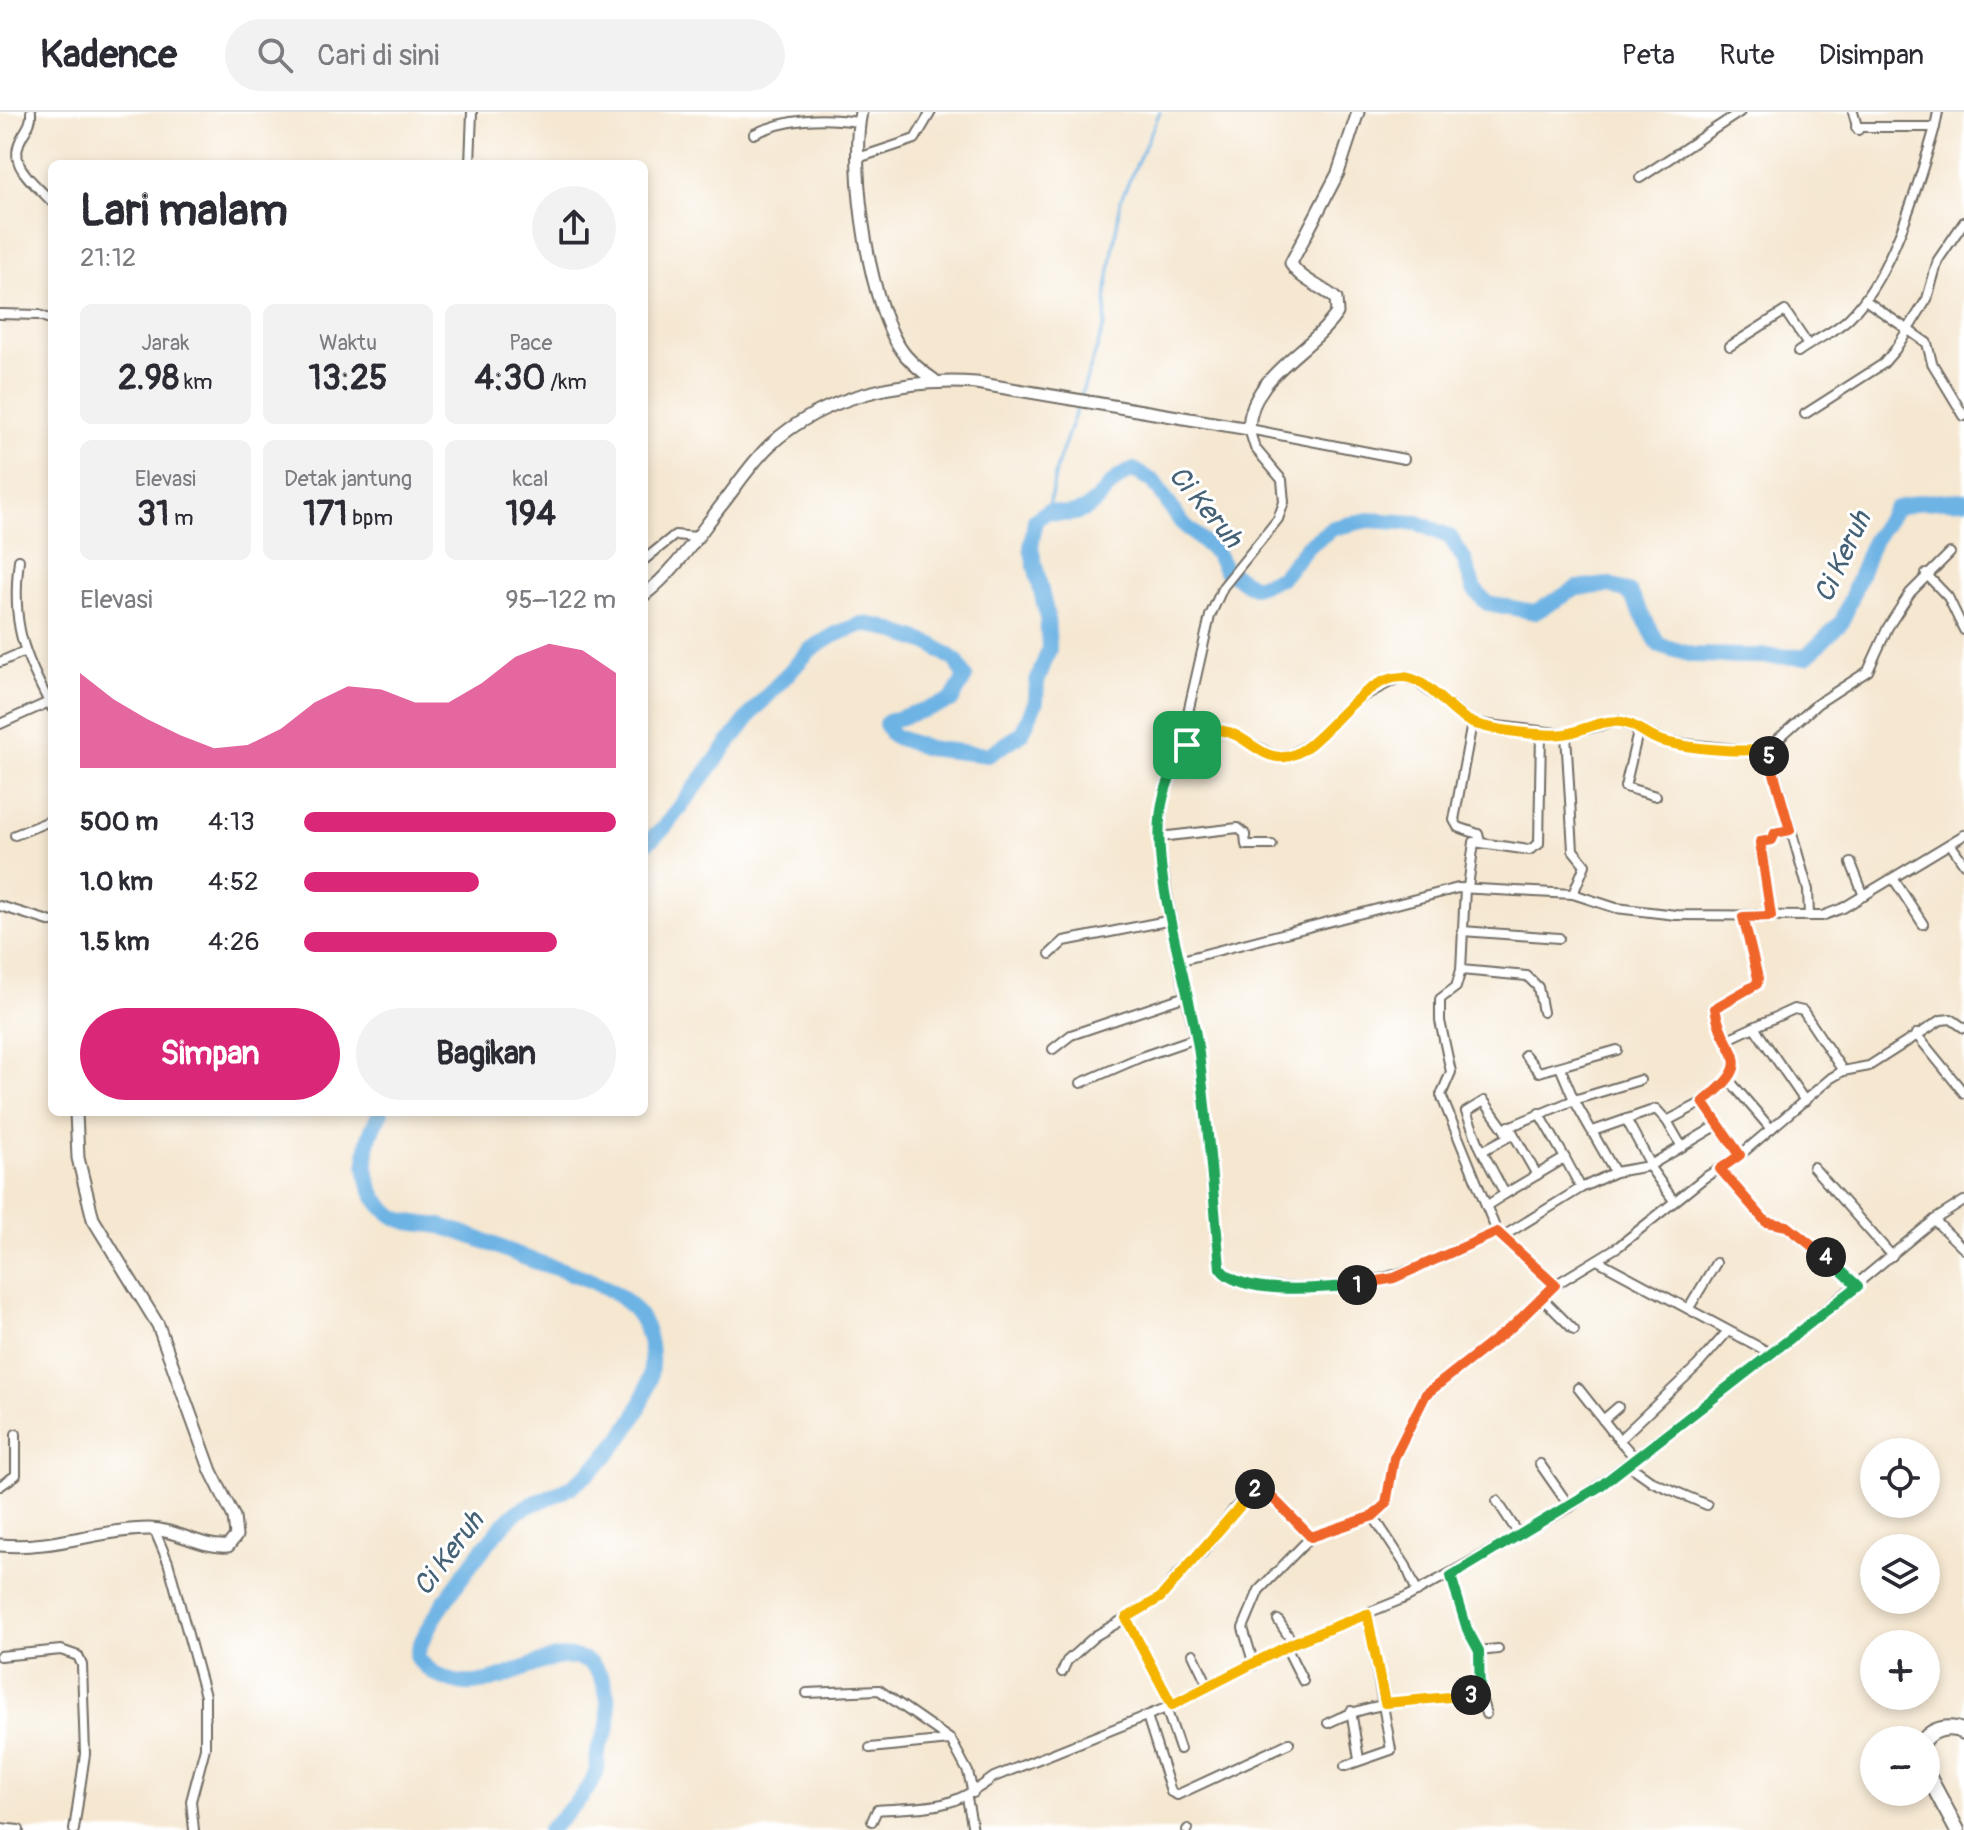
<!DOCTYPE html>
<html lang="id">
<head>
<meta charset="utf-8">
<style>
  body { margin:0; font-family:Pangolin,sans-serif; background:#f2f2f3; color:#2b2b33; height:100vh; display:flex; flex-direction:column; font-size:30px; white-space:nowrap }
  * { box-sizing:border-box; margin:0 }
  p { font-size:26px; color:#7c7c81 }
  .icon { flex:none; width:44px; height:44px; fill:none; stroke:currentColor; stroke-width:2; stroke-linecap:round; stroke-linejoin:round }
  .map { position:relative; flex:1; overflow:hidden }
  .panel { position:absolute; left:48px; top:48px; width:600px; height:956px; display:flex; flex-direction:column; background:#fff; border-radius:12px; box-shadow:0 4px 12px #0003 }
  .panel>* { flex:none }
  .controls { position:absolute; left:1860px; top:1326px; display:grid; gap:16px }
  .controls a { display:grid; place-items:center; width:80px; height:80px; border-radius:50%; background:#fff; box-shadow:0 4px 12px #0003; font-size:40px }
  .pin { position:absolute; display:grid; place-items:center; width:68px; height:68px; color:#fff; margin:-34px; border-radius:16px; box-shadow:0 4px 12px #0006 }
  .km { position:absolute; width:40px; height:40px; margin:-20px; border-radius:50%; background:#222; color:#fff; font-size:22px; line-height:40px; text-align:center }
  .round { display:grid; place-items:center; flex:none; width:84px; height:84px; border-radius:42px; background:#f2f2f3 }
  .headline { display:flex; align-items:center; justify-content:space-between; height:136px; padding:0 32px }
  h1 { font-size:44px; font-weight:800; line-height:60px }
  .metrics { display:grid; grid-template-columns:repeat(3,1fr); gap:12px; height:136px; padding:8px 32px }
  .metrics div { display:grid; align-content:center; border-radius:12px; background:#f2f2f3; text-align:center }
  .metrics b { font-size:34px; font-weight:800 }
  .metrics small { font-size:22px; font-weight:400 }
  .metrics p { font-size:22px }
  .chart { height:224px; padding:16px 32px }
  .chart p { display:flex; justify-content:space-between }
  .chart svg { width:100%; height:144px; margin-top:8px; fill:#db2777; opacity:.7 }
  .button { display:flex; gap:16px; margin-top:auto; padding:16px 32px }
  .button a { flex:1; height:92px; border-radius:48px; background:#db2777; color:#fff; font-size:32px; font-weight:800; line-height:92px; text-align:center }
  .button a+a { background:#f2f2f3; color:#2b2b33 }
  ul { padding:0 32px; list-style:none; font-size:26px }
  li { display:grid; grid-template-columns:128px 96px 1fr; align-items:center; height:60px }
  li i { height:20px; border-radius:10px; background:#db2777 }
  header { display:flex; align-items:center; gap:48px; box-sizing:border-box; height:112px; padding:0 40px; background:#fff; border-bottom:2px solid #e1e1e2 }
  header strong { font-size:38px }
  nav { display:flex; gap:44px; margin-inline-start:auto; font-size:28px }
  .search { width:560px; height:72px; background:#f2f2f3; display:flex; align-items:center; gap:20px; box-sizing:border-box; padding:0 28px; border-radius:44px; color:#7c7c81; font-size:30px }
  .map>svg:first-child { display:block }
</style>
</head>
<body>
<header>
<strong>Kadence</strong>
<div class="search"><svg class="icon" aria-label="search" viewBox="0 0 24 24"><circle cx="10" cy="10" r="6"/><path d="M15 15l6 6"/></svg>Cari di sini</div>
<nav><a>Peta</a><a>Rute</a><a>Disimpan</a></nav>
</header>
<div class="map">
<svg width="1964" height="1718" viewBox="0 0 1964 1718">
  <rect width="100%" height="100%" fill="#fff"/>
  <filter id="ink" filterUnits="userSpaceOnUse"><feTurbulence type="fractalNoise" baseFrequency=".0125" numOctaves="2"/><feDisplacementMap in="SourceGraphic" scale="16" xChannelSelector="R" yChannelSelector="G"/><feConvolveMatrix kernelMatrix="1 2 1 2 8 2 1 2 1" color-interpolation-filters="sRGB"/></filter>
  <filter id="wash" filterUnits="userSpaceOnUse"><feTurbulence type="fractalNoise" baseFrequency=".006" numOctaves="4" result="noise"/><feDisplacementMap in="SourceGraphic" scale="32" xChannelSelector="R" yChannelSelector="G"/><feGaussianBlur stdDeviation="1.8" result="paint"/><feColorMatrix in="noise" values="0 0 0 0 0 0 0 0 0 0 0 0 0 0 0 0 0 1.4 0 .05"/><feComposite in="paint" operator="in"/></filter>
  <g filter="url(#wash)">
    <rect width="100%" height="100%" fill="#f5e7d0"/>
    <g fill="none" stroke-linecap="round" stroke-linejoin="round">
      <g stroke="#6db3e4" stroke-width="3">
        <path d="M1080,286L1105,212L1107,177L1121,87L1160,0"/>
        <path d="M1048,399L1057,354L1078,293"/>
      </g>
      <g stroke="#6db3e4" stroke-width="16">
        <path d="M644,733L664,716L754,598L811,537L834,523L862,512L882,515L933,533L956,549L965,565L951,589L890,609L886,612L893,624L926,636L988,643L1022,621L1036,589L1037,570L1049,537L1047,504L1031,436L1035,408L1048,399C1100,413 1098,369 1134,358L1154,370L1181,410L1216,441L1225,458L1254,475L1281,466L1308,434L1333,416L1368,408L1418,411L1450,425L1464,447L1474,477L1487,491L1535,500L1577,476L1610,473L1630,481L1659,533L1692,543L1806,545L1842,510L1873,429L1895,397L1920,390L1964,388"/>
        <path d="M381,1000C361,1031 358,1078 392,1103C408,1114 426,1110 444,1115C471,1123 497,1134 523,1145C564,1161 632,1171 647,1221C666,1279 616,1343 572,1374C555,1385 534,1389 517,1400C495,1416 417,1520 417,1546C475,1611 537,1528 584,1548C606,1558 611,1592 608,1614C607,1622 601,1628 599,1636C596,1644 599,1653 596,1661C589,1681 564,1703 549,1718"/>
      </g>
    </g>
  </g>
  <g filter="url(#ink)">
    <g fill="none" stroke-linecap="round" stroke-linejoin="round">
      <g stroke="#726d65" stroke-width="12">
        <g id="street">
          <path d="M31,0C32,9 28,15 23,23C5,53 32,68 52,90"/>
          <path d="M1853,0L1858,18"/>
          <path d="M1856,15H1935L1938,0"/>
          <path d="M754,22C788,6 821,5 858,10"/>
          <path d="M858,46L915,27L931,0"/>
          <path d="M470,52L472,0"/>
          <path d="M1640,66L1740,0"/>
          <path d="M1865,188L1927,231L1932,251L1964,304"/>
          <path d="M0,202L39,203L52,208"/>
          <path d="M1730,234L1785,199L1808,233"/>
          <path d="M1798,240C1814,228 1835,220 1849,206C1892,164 1919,71 1935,15"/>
          <path d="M1805,302L1883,252L1895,238L1927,187L1938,148L1964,110"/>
          <path d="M1404,347L1249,317L1255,336L1282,368L1284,390L1278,407L1223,475L1210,504L1187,605V633L1172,657L1163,685L1159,733L1178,849L1199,941L1220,1156C1231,1173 1250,1172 1269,1174C1363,1183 1414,1159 1497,1120L1555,1173"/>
          <path d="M19,448C11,513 23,540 52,596"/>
          <path d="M644,448L675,423L697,425"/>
          <path d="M1926,462L1948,485L1964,518"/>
          <path d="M0,550L23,540"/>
          <path d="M1472,611L1454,708L1458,715L1478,722L1480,730"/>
          <path d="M0,612L49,590"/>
          <path d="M1639,616L1625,675L1656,684"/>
          <path d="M1566,622L1573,738L1585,753L1573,782"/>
          <path d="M1187,633L1205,619L1215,618L1234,622L1274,644H1289L1315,628L1356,588L1400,565L1413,567L1472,611L1566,622L1619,609L1667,630L1744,638L1768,636L1817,592L1868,559L1888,515L1910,481L1950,441"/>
          <path d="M1768,636L1808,778L1809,804"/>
          <path d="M15,723L52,708"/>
          <path d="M1160,725L1238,716L1245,722L1246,733H1272"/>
          <path d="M1951,733L1964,752"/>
          <path d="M1851,751L1864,784"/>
          <path d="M1893,766L1923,812"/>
          <path d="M1468,775L1474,730L1529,738L1539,732L1541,621"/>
          <path d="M1465,776L1461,858L1527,864L1538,875L1543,900"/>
          <path d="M0,794L52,810"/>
          <path d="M1771,804L1760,730L1772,728L1775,721L1790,718"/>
          <path d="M1462,819L1559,826"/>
          <path d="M1050,842L1064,829L1172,808"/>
          <path d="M1178,849L1458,776L1573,782L1616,796L1676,803L1822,804L1843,796L1964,723"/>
          <path d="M1461,858L1456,875L1440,887V909L1451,960L1441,983L1497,1120"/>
          <path d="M1754,915L1794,897L1803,899L1843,959"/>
          <path d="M1916,922L1964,981"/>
          <path d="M1728,927L1754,915L1805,989"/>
          <path d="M1053,937L1071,923L1186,884"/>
          <path d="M1525,943L1539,960L1617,938"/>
          <path d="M1729,968L1771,1017"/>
          <path d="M1081,971L1141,945L1196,926"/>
          <path d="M1539,1001L1565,1046"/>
          <path d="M1626,1007L1651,1053"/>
          <path d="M1667,1009L1682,1035"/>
          <path d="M1718,1013L1740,1043"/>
          <path d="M1509,1014L1537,1063"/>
          <path d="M1593,1019L1656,997L1667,1009L1703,990"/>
          <path d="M1482,1039L1508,1025L1504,1017L1574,988L1560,955"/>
          <path d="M1649,1054L1674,1089"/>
          <path d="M1813,1055L1892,1144"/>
          <path d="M1720,1057L1766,1110L1787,1114L1858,1174"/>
          <path d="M1615,1060L1574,988L1640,968"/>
          <path d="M1505,1082L1565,1046L1581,1076"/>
          <path d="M1486,1094L1505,1082L1480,1035L1466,1000L1484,989L1504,1017"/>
          <path d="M1934,1108L1964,1137"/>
          <path d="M1510,1120L1581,1076L1615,1060L1649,1054L1718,1013L1703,990C1762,945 1722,945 1715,896L1757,872L1758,866L1743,805"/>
          <path d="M1597,1148L1772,1242"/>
          <path d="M1542,1186L1574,1218"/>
          <path d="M1689,1196L1716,1151"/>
          <path d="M1578,1276L1619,1328"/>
          <path d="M1603,1308L1618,1295"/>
          <path d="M1636,1347L1619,1328L1698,1253L1728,1219"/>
          <path d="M1540,1352L1570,1395"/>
          <path d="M1629,1353L1653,1370L1707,1393"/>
          <path d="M0,1374L16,1363V1322"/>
          <path d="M1497,1389L1520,1424"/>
          <path d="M1373,1404L1406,1454L1417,1480"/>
          <path d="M154,1417L168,1450L205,1584V1636L191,1689L194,1718"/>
          <path d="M1451,1464L1467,1517L1479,1539L1480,1582L1486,1602"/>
          <path d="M1126,1506L1172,1593"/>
          <path d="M1278,1508L1293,1531"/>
          <path d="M1286,1535L1303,1569"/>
          <path d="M1479,1539L1498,1537"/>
          <path d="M1193,1542L1209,1575"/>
          <path d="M0,1544L61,1538L78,1544L82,1553L85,1642L74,1718"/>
          <path d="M1254,1553L1243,1516L1259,1478L1311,1425L1373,1404L1386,1392L1394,1346L1426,1282L1514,1213L1555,1173L1619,1134L1704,1066L1740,1043L1831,966L1843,959L1869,954L1941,908L1951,907L1964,916"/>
          <path d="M1062,1560L1067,1549L1095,1524L1160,1486L1177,1463L1203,1440L1234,1397L1258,1375L1264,1377L1311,1425"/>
          <path d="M807,1581L879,1578L951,1628L968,1660L973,1681"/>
          <path d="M1166,1596L1180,1637"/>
          <path d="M1351,1599L1359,1647"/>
          <path d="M1147,1604L1171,1680L1177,1683L1289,1631"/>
          <path d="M1328,1611C1377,1586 1428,1589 1480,1582"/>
          <path d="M870,1636L950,1628"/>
          <path d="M1345,1654L1391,1638L1367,1502"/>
          <path d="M967,1686L973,1718"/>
          <path d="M872,1709L877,1698C931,1694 949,1699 994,1665L1166,1596L1293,1531L1405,1486L1570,1395L1772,1242L1934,1108L1964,1089"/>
          <path d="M0,1716L19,1718"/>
          <path d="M1187,1718L1188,1717"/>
        </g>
      </g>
      <g stroke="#726d65" stroke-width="15">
        <g id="secondary">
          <path d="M861,0C849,55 869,201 906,244C914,253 924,261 934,268"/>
          <path d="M644,483C675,459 696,426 720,395C736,375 751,351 770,333C824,283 906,266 976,271L1249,317C1250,263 1310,241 1337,201L1336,187C1323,175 1297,166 1291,151L1338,61L1358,0"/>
          <path d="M0,1433C53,1438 99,1417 149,1417C177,1417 200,1436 228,1434L236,1424L234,1405L211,1359L158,1213L93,1107L78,1046L76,1000"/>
        </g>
      </g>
      <g stroke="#726d65" stroke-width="18">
        <g id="highway">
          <path d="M1924,1628C1934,1616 1950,1613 1964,1620"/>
          <path d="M1926,1660L1957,1718"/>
        </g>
      </g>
      <use href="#street" stroke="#fff" stroke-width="8"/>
      <use href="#secondary" stroke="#fff" stroke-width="11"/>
      <use href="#highway" stroke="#fff" stroke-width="14"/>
    </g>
  </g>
  <g fill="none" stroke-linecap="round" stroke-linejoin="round" filter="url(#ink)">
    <g stroke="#fff" stroke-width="16">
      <path id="split-1" d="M1187,633C1177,649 1169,664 1164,683C1145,754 1190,869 1199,942C1208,1013 1214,1085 1220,1156C1239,1185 1325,1176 1357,1173"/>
    </g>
    <g stroke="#fff" stroke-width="16">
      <path id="split-2" d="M1255,1377H1264L1311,1425L1373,1404L1386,1392L1394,1346L1426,1282L1514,1213L1555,1173L1497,1120L1394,1166L1357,1173"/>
    </g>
    <g stroke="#fff" stroke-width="16">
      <path id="split-3" d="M1255,1377L1160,1486L1126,1506L1172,1593L1293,1531L1367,1502L1385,1591L1471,1583"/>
    </g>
    <g stroke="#fff" stroke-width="16">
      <path id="split-4" d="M1471,1583L1480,1582L1479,1539L1467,1517L1451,1464L1599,1375L1858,1174L1826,1145"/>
    </g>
    <g stroke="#fff" stroke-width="16">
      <path id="split-5" d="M1769,644L1790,718L1775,721L1772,728L1760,730L1771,804L1743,805L1758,866L1757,872L1715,896C1722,945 1762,945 1703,990L1740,1043L1720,1057L1766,1110L1787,1114L1826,1145"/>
    </g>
    <g stroke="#fff" stroke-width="16">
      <path id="split-6" d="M1187,633C1233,593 1250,649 1285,645C1322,640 1358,564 1403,565C1429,566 1449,602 1473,611C1492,618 1550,626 1569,621C1586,617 1603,607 1622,610C1637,612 1646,624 1659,628C1684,636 1743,642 1768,636L1769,644"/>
    </g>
    <use href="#split-1" stroke="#22a559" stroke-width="10"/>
    <use href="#split-2" stroke="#f0652b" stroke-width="10"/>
    <use href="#split-3" stroke="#f5b400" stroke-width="10"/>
    <use href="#split-4" stroke="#22a559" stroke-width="10"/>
    <use href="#split-5" stroke="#f0652b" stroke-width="10"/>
    <use href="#split-6" stroke="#f5b400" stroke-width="10"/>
  </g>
  <g text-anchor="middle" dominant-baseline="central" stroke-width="6" stroke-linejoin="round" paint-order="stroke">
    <g font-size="28" font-style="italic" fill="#456175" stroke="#fff">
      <text transform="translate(1205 395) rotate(50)">Ci Keruh</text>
      <text transform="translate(1843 445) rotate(-65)">Ci Keruh</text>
      <text transform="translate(449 1442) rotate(-53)">Ci Keruh</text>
    </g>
  </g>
</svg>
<div class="controls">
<a><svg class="icon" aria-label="locate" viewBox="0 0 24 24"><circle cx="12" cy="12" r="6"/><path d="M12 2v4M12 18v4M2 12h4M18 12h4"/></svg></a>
<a><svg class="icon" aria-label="layers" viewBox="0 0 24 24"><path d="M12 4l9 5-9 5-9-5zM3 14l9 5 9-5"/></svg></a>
<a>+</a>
<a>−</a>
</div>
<div class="pin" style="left:1187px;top:633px;background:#1e9e55"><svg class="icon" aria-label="arrive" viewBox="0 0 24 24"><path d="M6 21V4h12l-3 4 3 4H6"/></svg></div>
<b class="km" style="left:1357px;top:1173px">1</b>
<b class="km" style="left:1255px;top:1377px">2</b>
<b class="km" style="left:1471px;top:1583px">3</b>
<b class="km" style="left:1826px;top:1145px">4</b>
<b class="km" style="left:1769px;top:644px">5</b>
<section class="panel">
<div class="headline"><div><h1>Lari malam</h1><p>21:12</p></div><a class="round"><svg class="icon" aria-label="share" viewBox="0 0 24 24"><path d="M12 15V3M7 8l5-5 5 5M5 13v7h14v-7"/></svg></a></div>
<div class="metrics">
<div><p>Jarak</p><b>2.98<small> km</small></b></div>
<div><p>Waktu</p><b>13:25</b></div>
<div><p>Pace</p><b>4:30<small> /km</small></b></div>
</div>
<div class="metrics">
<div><p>Elevasi</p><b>31<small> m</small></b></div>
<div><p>Detak jantung</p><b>171<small> bpm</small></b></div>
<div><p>kcal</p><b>194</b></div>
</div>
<div class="chart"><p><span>Elevasi</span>95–122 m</p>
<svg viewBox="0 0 160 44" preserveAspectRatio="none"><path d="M0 44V15L10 23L20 29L30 34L40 38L50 37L60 32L70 24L80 19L90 20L100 24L110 24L120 18L130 10L140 6L150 8L160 15V44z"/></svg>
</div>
<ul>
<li><b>500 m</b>4:13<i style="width:100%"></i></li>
<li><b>1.0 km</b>4:52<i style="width:56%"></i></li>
<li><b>1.5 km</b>4:26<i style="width:81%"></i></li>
</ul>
<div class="button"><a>Simpan</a><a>Bagikan</a></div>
</section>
</div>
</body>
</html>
